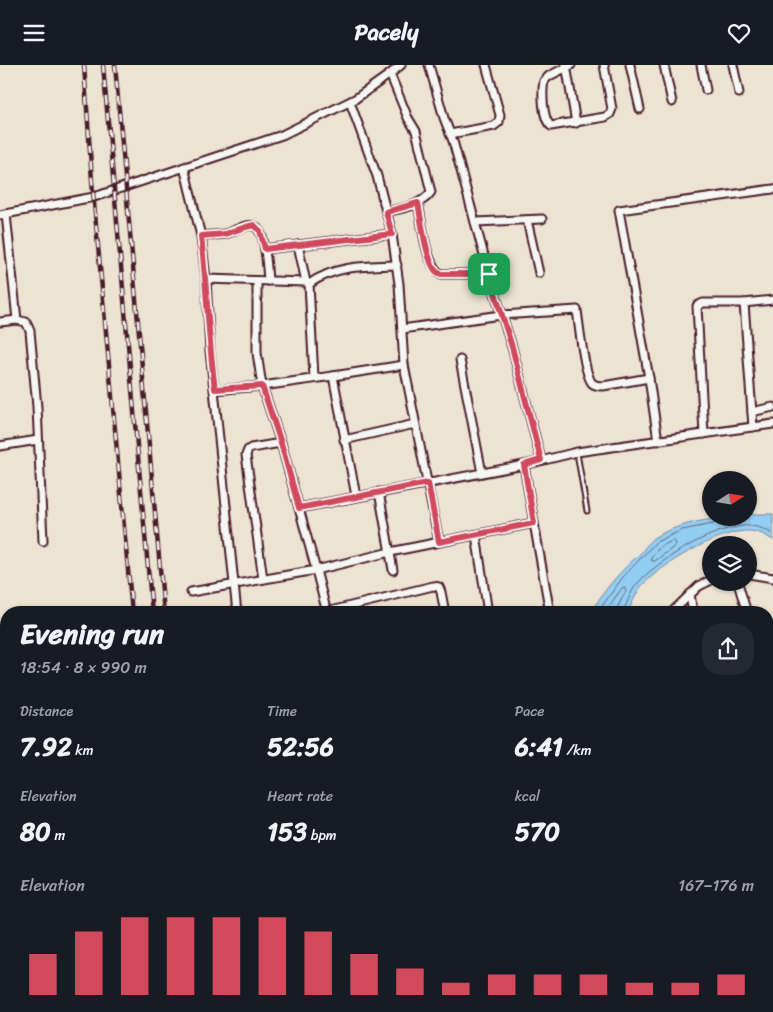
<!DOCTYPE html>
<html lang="en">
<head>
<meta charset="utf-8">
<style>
  body { margin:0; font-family:Sriracha,sans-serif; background:#242831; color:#f1f3f6; height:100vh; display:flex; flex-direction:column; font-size:19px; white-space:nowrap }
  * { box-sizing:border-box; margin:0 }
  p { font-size:16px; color:#9ea1a6 }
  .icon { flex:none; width:28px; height:28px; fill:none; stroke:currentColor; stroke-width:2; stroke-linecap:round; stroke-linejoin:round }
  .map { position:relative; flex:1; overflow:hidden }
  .panel { position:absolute; left:0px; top:541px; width:774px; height:406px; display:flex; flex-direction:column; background:#171b24; border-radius:20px 20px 0 0; box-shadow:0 1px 4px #0004 }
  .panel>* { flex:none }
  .needle { width:32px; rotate:78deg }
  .buttons { position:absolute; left:702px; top:406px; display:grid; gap:10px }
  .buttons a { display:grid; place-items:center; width:55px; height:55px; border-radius:50%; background:#171b24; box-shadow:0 1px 4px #0004; font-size:25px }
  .pin { position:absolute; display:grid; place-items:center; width:42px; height:42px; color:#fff; margin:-21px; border-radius:10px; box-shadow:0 2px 8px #0006 }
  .round { display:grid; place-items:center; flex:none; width:52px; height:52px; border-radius:20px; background:#242831 }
  .summary { display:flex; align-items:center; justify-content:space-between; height:85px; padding:0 20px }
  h1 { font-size:28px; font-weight:700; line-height:38px }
  .figures { display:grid; grid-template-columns:repeat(3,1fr); gap:8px; height:85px; padding:5px 20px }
  .figures div { display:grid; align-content:center }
  .figures b { font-size:25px; font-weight:700 }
  .figures small { font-size:14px; font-weight:400 }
  .figures p { font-size:14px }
  .chart { height:140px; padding:10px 20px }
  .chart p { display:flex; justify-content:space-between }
  .chart svg { width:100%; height:90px; margin-top:5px; stroke:#d1495b; stroke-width:6 }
  header { display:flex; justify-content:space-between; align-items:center; height:65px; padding:0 20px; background:#171b24; font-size:22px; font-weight:700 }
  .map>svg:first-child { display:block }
</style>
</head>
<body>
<header><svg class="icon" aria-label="menu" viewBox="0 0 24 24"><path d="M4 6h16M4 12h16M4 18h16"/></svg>Pacely<svg class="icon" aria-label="heart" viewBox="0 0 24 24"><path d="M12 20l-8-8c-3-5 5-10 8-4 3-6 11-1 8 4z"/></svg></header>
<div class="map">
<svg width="773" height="947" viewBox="0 0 773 947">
  <rect width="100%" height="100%" fill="#ece3d2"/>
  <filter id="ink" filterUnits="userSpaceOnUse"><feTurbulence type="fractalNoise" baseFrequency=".02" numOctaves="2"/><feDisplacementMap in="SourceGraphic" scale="10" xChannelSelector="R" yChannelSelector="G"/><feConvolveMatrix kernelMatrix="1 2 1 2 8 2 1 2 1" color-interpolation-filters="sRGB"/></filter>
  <g filter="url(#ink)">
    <g fill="#92cdf2" stroke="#7587a2">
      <path d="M749,449H773V475C765,470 758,466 748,466C719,465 658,501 640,523C635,530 632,540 627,547H591C604,525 620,506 640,489C645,484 649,475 655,472C684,456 717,452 749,452Z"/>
      <path d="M254,941H276L271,947H245Z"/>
    </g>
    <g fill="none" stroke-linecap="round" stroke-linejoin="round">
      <g stroke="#67657b" stroke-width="1">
        <path d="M673,476L676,478L675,481L655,496H652L651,493L660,482Z"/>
        <path d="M597,548L623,512L656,477L682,465L713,459L716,457L717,452"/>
        <path d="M604,548L622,523L624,522L626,526L618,541L617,548"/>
        <path d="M623,548L624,544C628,536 631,526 636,520C656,496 720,457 752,461C760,462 766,465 773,469"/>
      </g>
      <g stroke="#4a1f2b" stroke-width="7">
        <path id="service" d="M577,388L587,446"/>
      </g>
      <g stroke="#4a1f2b" stroke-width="11">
        <g id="minor">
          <path d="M429,0L444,53L453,76L489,209L512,282L541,395"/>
          <path d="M566,0L576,58"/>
          <path d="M571,0L549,11L544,16C542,26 542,54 551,61L605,52L610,49L612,44L604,0"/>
          <path d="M630,0L640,44"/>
          <path d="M664,0L672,37"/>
          <path d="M701,0L706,25"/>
          <path d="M733,0L739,28"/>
          <path d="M350,37L377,111L392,169L399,219L404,300L439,477"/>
          <path d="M450,69L494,61L499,57L500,50L486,0"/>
          <path d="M184,102L201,171L206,214L210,286L237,548"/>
          <path d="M418,138C422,156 425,200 441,209H489"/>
          <path d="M386,147C402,143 421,141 431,127L416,66L408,53L390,9"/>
          <path d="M6,149L17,255"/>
          <path d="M0,150L94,132L282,70L355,34L390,9L401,0"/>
          <path d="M527,155L539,208"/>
          <path d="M475,157L542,154"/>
          <path d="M201,171C209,170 217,170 225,169C233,167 246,158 254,161C266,165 267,205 268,216"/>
          <path d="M298,180L306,217"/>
          <path d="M265,184L392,169"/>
          <path d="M206,214L306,217L309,219L314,313"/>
          <path d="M257,216V288L262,321L333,311L356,431"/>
          <path d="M309,219C336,200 366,201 397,200"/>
          <path d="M744,238L753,362"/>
          <path d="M0,257L17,255L26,257L30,266L37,342L43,476"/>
          <path d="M402,264L501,250L577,245C579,259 584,309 592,318C595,321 599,321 603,321L649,313"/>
          <path d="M460,295L482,408"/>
          <path d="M333,311L404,300"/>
          <path d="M215,325L262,321L281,378L316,505L390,487L534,458L524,400"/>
          <path d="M752,347L773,342"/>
          <path d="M704,369L697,241L703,238H744L773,235"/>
          <path d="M344,375L415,359"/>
          <path d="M658,376L649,313L619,145L773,124"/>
          <path d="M0,381L38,375"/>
          <path d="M379,427L393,505"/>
          <path d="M299,443L524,400L577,387L773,359"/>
          <path d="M534,458L550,548"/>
          <path d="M476,470L488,548"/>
          <path d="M749,509L773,513"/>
          <path d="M263,514L246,390L248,385L251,383L281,378"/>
          <path d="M738,518L747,548"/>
          <path d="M191,527L316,505L327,548"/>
          <path d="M690,529L693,548"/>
          <path d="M326,547L433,521L439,522L441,527L445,548"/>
          <path d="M671,548L699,521L711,515"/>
          <path d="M768,585L773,581"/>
          <path d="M0,608H6"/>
          <path d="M0,642H6"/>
          <path d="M768,695L773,694"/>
          <path d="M768,703L773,742"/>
          <path d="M0,805L6,802"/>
          <path d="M768,811H773"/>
          <path d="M320,941V947"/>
          <path d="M387,941L388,947"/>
          <path d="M306,947L315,941"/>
        </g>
      </g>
      <use href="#service" stroke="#f6f6f2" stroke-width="3"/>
      <use href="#minor" stroke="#f6f6f2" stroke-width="7"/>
      <g stroke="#4a1f2b" stroke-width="4.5">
        <g id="rail">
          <path d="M84,0L92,116L132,548"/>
          <path d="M103,0L152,548"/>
          <path d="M115,0L164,548"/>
          <path d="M179,941L180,947"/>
          <path d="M199,941L200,947"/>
        </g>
      </g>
      <use href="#rail" stroke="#f6f6f2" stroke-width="2.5" stroke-dasharray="8" stroke-linecap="butt"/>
    </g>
  </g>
  <g fill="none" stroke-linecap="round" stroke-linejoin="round" filter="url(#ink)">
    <g stroke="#fff" stroke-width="10">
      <path id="route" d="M418,138C421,153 426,194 435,205C436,207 439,208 441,209H489L512,282L541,395L524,400L534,458L439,477L428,418L299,443L281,378L262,321L215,324C208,273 207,222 201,171L225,169L246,162L254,160L260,166L265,184L392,169L386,147Z"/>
    </g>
    <use href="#route" stroke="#d1495b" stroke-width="6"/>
  </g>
</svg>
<div class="buttons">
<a><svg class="needle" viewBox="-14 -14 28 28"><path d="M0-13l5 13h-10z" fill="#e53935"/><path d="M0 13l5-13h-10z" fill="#9ea1a6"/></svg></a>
<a><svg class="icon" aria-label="layers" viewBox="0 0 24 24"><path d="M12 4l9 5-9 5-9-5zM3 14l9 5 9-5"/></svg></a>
</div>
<div class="pin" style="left:489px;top:209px;background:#1e9e55"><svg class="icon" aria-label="arrive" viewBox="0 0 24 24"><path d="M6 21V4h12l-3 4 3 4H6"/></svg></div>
<section class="panel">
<div class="summary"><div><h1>Evening run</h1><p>18:54 · 8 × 990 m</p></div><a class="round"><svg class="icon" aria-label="share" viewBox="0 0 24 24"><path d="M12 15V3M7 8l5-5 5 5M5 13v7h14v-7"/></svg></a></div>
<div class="figures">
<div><p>Distance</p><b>7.92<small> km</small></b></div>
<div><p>Time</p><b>52:56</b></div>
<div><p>Pace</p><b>6:41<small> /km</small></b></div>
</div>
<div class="figures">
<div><p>Elevation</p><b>80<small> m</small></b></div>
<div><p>Heart rate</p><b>153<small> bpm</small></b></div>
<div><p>kcal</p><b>570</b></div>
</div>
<div class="chart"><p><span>Elevation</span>167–176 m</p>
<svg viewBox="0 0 160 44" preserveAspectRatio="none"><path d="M5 44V24M15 44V13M25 44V6M35 44V6M45 44V6M55 44V6M65 44V13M75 44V24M85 44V31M95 44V38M105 44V34M115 44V34M125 44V34M135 44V38M145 44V38M155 44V34"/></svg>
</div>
</section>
</div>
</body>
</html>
